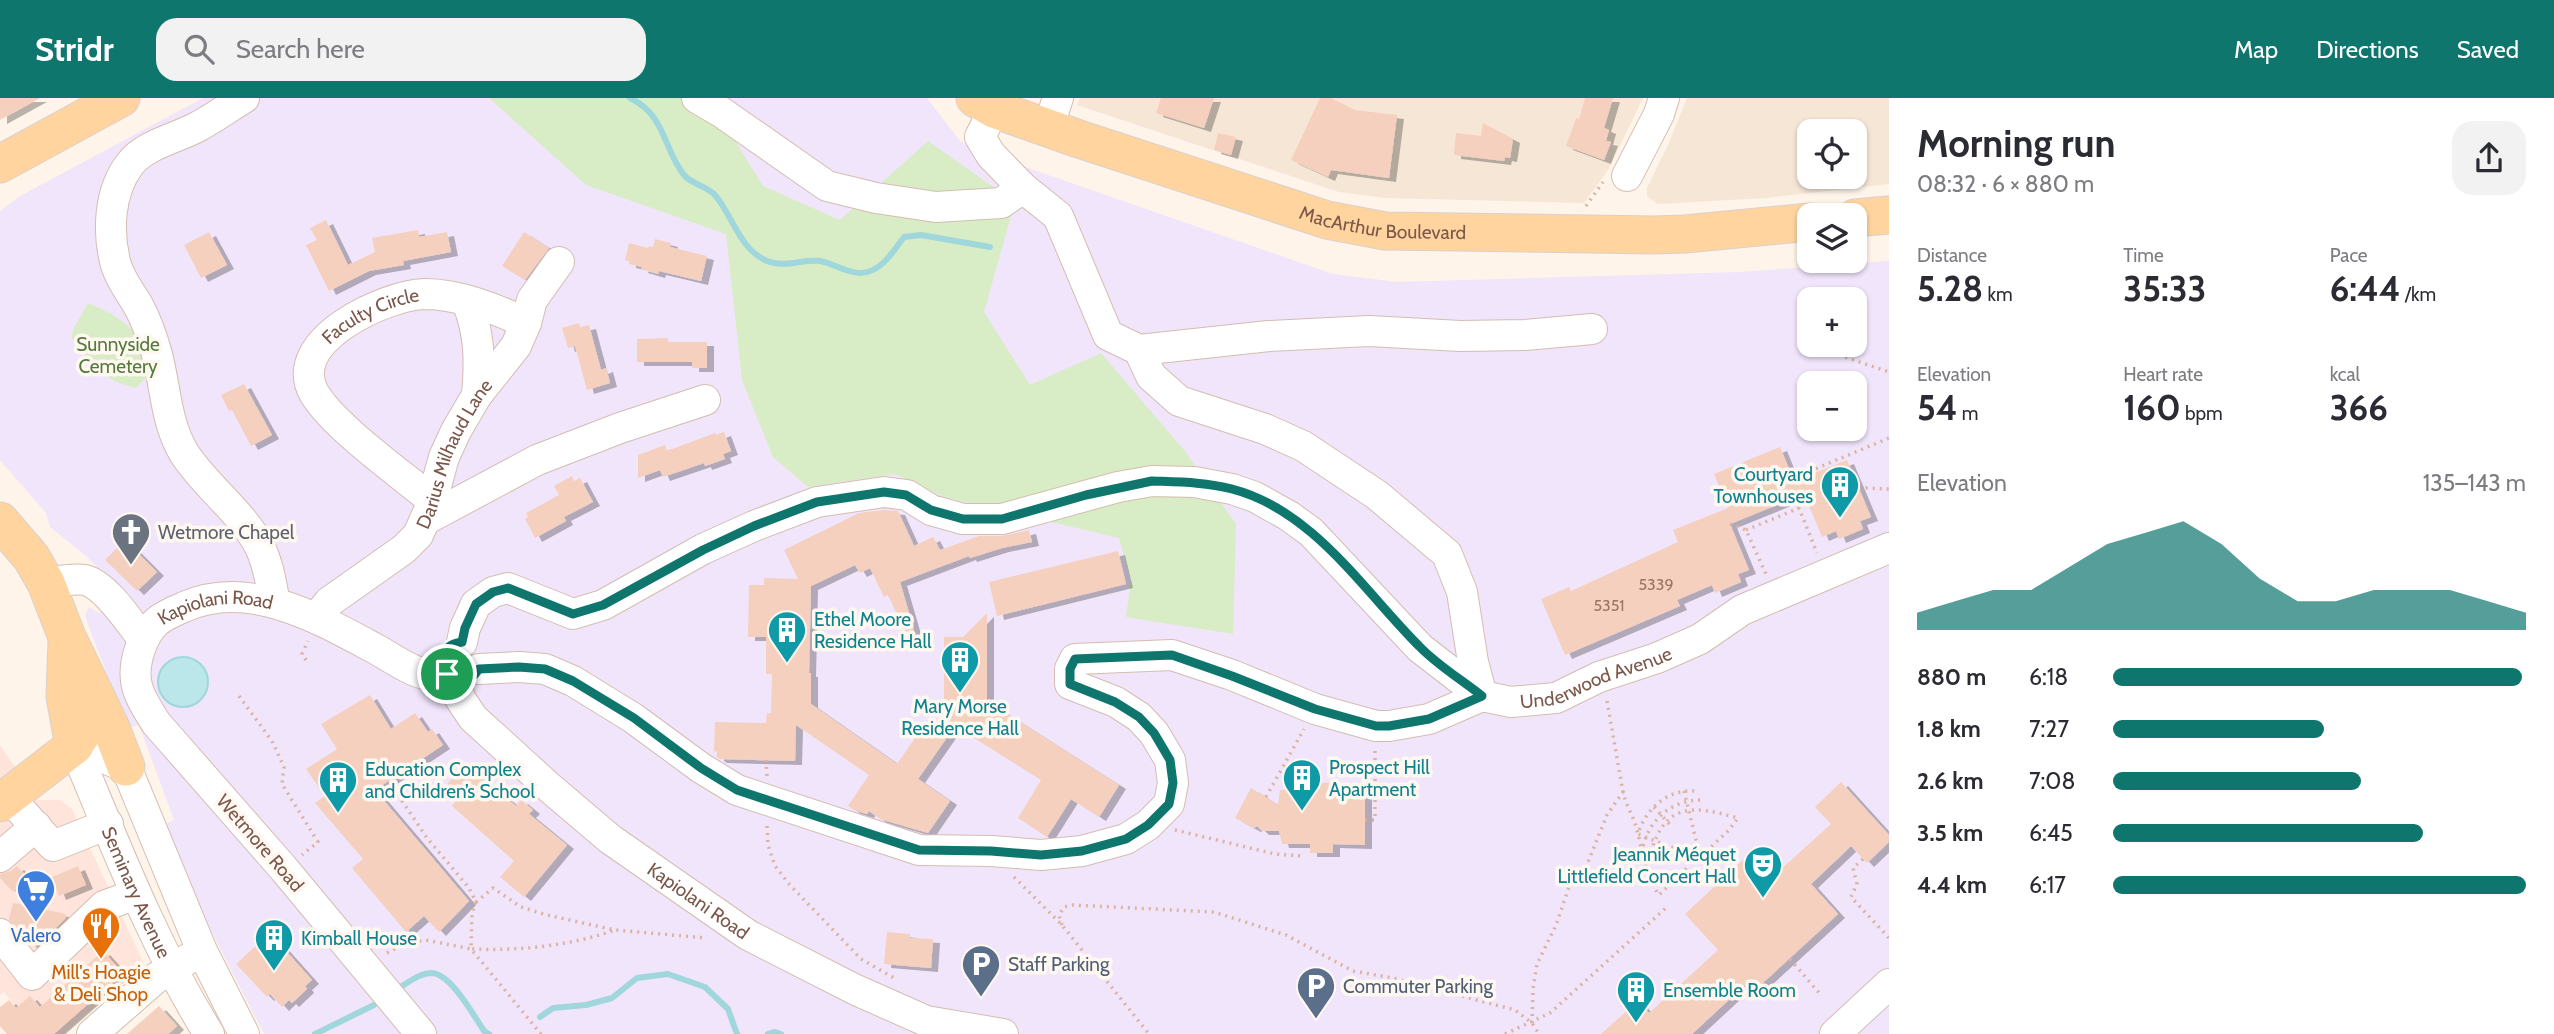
<!DOCTYPE html>
<html lang="en">
<head>
<meta charset="utf-8">
<style>
  body { margin:0; font-family:Cabin,sans-serif; background:#f2f2f3; color:#2b2b33; height:100vh; display:flex; flex-direction:column; font-size:26px; white-space:nowrap }
  * { box-sizing:border-box; margin:0 }
  p { font-size:23px; color:#7c7c81 }
  .icon { flex:none; width:38px; height:38px; fill:none; stroke:currentColor; stroke-width:2; stroke-linecap:round; stroke-linejoin:round }
  .map { position:relative; flex:1; overflow:hidden }
  .sheet { display:flex; flex-direction:column; background:#fff; width:665px }
  .sheet>* { flex:none }
  .buttons { position:absolute; left:1797px; top:21px; display:grid; gap:14px }
  .buttons a { display:grid; place-items:center; width:70px; height:70px; border-radius:14px; background:#fff; box-shadow:0 2px 5px #0004; font-size:35px }
  .pin { position:absolute; display:grid; place-items:center; width:60px; height:60px; color:#fff; margin:-30px; border:4px solid #fff; border-radius:50%; box-shadow:0 2px 7px #0007 }
  .round { display:grid; place-items:center; flex:none; width:74px; height:74px; border-radius:21px; background:#f2f2f3 }
  .overview { display:flex; align-items:center; justify-content:space-between; height:119px; padding:0 28px }
  h1 { font-size:38px; font-weight:700; line-height:52px }
  .figures { display:grid; grid-template-columns:repeat(3,1fr); gap:10px; height:119px; padding:7px 28px }
  .figures div { display:grid; align-content:center }
  .figures b { font-size:35px; font-weight:700 }
  .figures small { font-size:19px; font-weight:400 }
  .figures p { font-size:19px }
  .chart { height:196px; padding:14px 28px }
  .chart p { display:flex; justify-content:space-between }
  .chart svg { width:100%; height:126px; margin-top:7px; fill:#0f766e; opacity:.7 }
  ul { padding:0 28px; list-style:none; font-size:23px }
  li { display:grid; grid-template-columns:112px 84px 1fr; align-items:center; height:52px }
  li i { height:18px; border-radius:9px; background:#0f766e }
  header { display:flex; align-items:center; gap:42px; box-sizing:border-box; height:98px; padding:0 35px; background:#0f766e; color:#fff }
  header strong { font-size:33px }
  nav { display:flex; gap:38px; margin-inline-start:auto; font-size:24px }
  .search { width:490px; height:63px; background:#f2f2f3; display:flex; align-items:center; gap:18px; box-sizing:border-box; padding:0 24px; border-radius:21px; color:#7c7c81; font-size:26px }
  main { display:flex; flex:1; min-height:0 }
  .map>svg:first-child { display:block }
</style>
</head>
<body>
<header>
<strong>Stridr</strong>
<div class="search"><svg class="icon" aria-label="search" viewBox="0 0 24 24"><circle cx="10" cy="10" r="6"/><path d="M15 15l6 6"/></svg>Search here</div>
<nav><a>Map</a><a>Directions</a><a>Saved</a></nav>
</header>
<main>
<div class="map">
<svg width="1889" height="936" viewBox="0 0 1889 936">
  <defs>
    <filter id="shadow"><feDropShadow dx="7" dy="4" stdDeviation="0" flood-color="#0004"/></filter>
  </defs>
  <rect width="100%" height="100%" fill="#fef4e9"/>
  <g fill="#f6e6d6" fill-rule="evenodd">
    <path d="M1080,0H1643L1608,72L1584,105L1386,100L1339,94L1077,7Z"/>
    <path d="M1687,0H1889V86L1765,100L1657,106L1647,98V90L1668,47ZM1855,33V79H1810V33Z"/>
  </g>
  <path fill="#ffe4dc" d="M0,647L37,702H60L72,711L144,866L63,936H37L4,894L0,897Z"/>
  <path fill="#f1e5fb" fill-rule="evenodd" d="M203,0H927L960,43L991,57L1333,176L1397,184L1740,174L1889,163V936H264L210,831L165,726L174,722L139,627L127,630L85,518L89,509L99,515L123,495L86,458L50,429L46,415L0,362V113L20,98ZM1810,201H1855V247H1810ZM1810,285H1855V331H1810Z"/>
  <g fill="#d8edc5">
    <path d="M489,0H709L763,88L840,122L928,43L1015,104L984,214L1030,287L1101,255L1184,352L1236,426L1233,536L1126,519L1131,482L1119,440L944,399L895,376L808,389L773,359L742,282L726,136L586,87Z"/>
    <path d="M88,205C122,219 146,236 153,273L136,290C99,281 94,268 71,239L74,230Z"/>
  </g>
  <circle fill="#bbe6ea" stroke="#a0d7dc" stroke-width="2" cx="183" cy="584" r="25"/>
  <g fill="none" stroke-linecap="round" stroke-linejoin="round">
    <g stroke="#a0d7dc" stroke-width="6">
      <path d="M630,0C666,17 663,51 684,77C691,86 707,88 715,97C733,118 739,151 767,163C784,170 803,161 820,163C833,165 848,176 861,175C882,174 893,153 904,139L921,137L990,149"/>
      <path d="M397,891C408,885 419,875 432,875C451,876 474,918 484,933L489,936"/>
      <path d="M540,919L553,910L586,907L612,900L637,880L668,876L705,889L728,911L737,936"/>
      <path d="M315,936L374,907"/>
      <path d="M768,936L775,934L781,936"/>
    </g>
  </g>
  <g fill="#f5d0be" filter="url(#shadow)">
    <path d="M0,0H40L0,22Z"/>
    <path d="M1161,0H1214L1204,30L1156,15Z"/>
    <path d="M1320,0H1331L1355,12L1397,17L1389,80L1331,72L1328,79L1291,62Z"/>
    <path d="M1585,0H1613L1604,30L1609,32L1606,43L1611,44L1604,62L1566,48L1576,20L1579,21Z"/>
    <path d="M1483,25L1513,41L1510,60L1505,59L1504,63L1454,57L1456,35L1481,38Z"/>
    <path d="M1218,35L1236,39L1231,57L1214,52Z"/>
    <path d="M326,122L348,167L375,154L372,140L418,132L419,139L447,134L451,154L403,163L404,167L369,173L329,193L306,147L317,142L310,130Z"/>
    <path d="M209,134L227,167L201,180L184,147Z"/>
    <path d="M524,134L549,150L525,182L502,168Z"/>
    <path d="M655,141L671,145L670,149L707,158L701,183L659,173L658,176L641,171L642,169L629,166V163L625,162L629,145L648,150V148L653,149Z"/>
    <path d="M579,225L580,229L589,227L601,272L606,270L610,285L587,292L575,248L568,250L562,230Z"/>
    <path d="M668,240V244H707V270H692V264H637V241Z"/>
    <path d="M244,286L272,337L251,348L232,312L229,313L221,297Z"/>
    <path d="M724,334L731,353L723,356L725,361L705,368L704,365L663,379L660,372L638,380V357L665,347L667,353L715,335L716,337Z"/>
    <path d="M1780,349L1794,383L1847,362L1871,419L1860,423L1863,431L1839,441L1836,433L1822,439L1804,396L1730,426L1749,472L1738,476L1741,484L1715,495L1712,487L1677,502L1680,508L1565,557L1541,501L1569,489L1571,493L1678,444L1673,432L1728,410L1714,376Z"/>
    <path d="M572,378L574,383L580,380L593,404L564,419L566,423L535,440L525,421L528,419L526,415L559,397L554,388Z"/>
    <path d="M884,412L898,413L914,448L933,439L940,452L979,438H1002L1029,432L1032,444L1002,450L970,460L969,458L900,484L914,532L906,535L888,497L884,499L870,470L860,475L855,467L811,488L809,575H811V606L897,666L929,620L944,630V539H963L987,515V603L1119,687L1099,719L1071,701L1047,739L1018,720L1041,682L955,628L918,681L950,703L928,735L880,721L869,713L867,716L854,712L848,708L869,677L796,627L795,663L720,661L717,659V654L714,653L715,624L766,625L767,615H771L772,576H766V539H748L749,487H764V480L798,481L784,452L859,415Z"/>
    <path d="M125,442L157,474L137,493L105,462Z"/>
    <path d="M1118,453L1126,486L997,518L989,484Z"/>
    <path d="M370,597L391,631L415,615L428,634L432,631L443,647L375,692L469,803L439,834L424,818L406,834L352,770L363,761L315,705L325,698L306,671L337,651L321,626Z"/>
    <path d="M463,667L476,678L477,676L516,708L521,702L533,712L529,716L567,747L524,799L500,779L514,763L452,708L456,703L443,691Z"/>
    <path d="M1309,684L1335,685L1334,694H1365V747L1333,746V755H1310V746H1282L1279,733H1262L1257,728L1254,730L1235,720L1251,690L1278,707L1280,692L1309,691Z"/>
    <path d="M1841,684L1889,737V744L1867,765L1851,748L1811,786L1838,816L1754,893L1747,885L1692,936H1601L1638,903L1649,915L1718,852L1685,816L1744,761L1766,785L1831,726L1815,709Z"/>
    <path d="M17,768L28,780L13,794L0,780V776L11,773Z"/>
    <path d="M78,768L86,787L59,798L52,779Z"/>
    <path d="M13,805L66,816L65,821L37,848L30,846L9,821Z"/>
    <path d="M887,834L910,836V840L933,841L931,870L884,866Z"/>
    <path d="M270,835L312,882L305,888L307,891L292,905L289,902L282,909L270,896L267,899L236,866Z"/>
    <path d="M103,853L123,875L54,936H7L0,928V909L9,902L16,910L30,898L40,909Z"/>
    <path d="M159,908L177,928L168,936H127Z"/>
  </g>
  <g fill="none" stroke-linecap="round" stroke-linejoin="round">
    <g stroke="#d4bdb0" stroke-width="32">
      <g id="minor">
        <path d="M244,0C229,9 214,20 199,28C178,40 145,46 130,66C109,93 107,134 116,167C121,183 131,195 139,209C146,222 152,239 156,253C166,288 165,323 184,355C204,387 244,416 260,449C269,468 271,486 275,505"/>
        <path d="M697,0L721,14L827,88L876,100L936,109L1001,105L1023,90"/>
        <path d="M994,11L980,39L991,57L1023,90L1058,118L1108,237L1139,252L1269,238L1369,233L1460,238L1525,237L1592,231"/>
        <path d="M1048,30L1058,0"/>
        <path d="M1627,78L1659,16L1664,0"/>
        <path d="M467,204C480,235 480,264 477,297"/>
        <path d="M1139,252L1151,278L1179,303L1265,331L1303,348L1377,397L1447,456L1462,494L1473,564L1482,598"/>
        <path id="s1" d="M432,402C401,376 333,328 314,295C285,243 385,197 425,196C459,196 496,211 526,225"/>
        <path d="M425,422L537,362L620,330L705,302"/>
        <path d="M46,485C59,483 73,480 85,482C106,487 130,525 143,541"/>
        <path id="s2" d="M317,519L329,504L404,451L418,437L430,410L444,359L456,333L477,297L516,248L526,225L532,202L559,164"/>
        <path id="s3" d="M462,544L465,530L476,506L493,494L508,490L573,516L603,507L703,451L754,428L817,404L884,394L907,397L931,412L963,421H1002L1118,389L1152,383L1194,384L1232,391L1255,399L1289,418L1311,434L1420,550L1482,598L1511,604L1556,600L1599,579L1657,560L1700,541L1742,512L1889,450"/>
        <path d="M479,571L519,569L545,571L573,583L633,620L701,670L737,692L919,752L991,753L1041,757L1082,753L1126,741L1148,727L1169,706L1173,685L1170,662L1154,635L1139,619L1116,604L1070,586V571L1075,561L1172,557L1232,577L1315,611L1376,628H1389L1429,621L1482,598"/>
        <path id="s4" d="M452,580L461,602L473,620L550,690L610,741L748,837L856,892L926,923L1003,936"/>
        <path d="M74,648L126,669L202,853L244,936"/>
        <path id="s5" d="M74,648C115,746 153,846 209,936"/>
        <path d="M8,698L53,748L108,726"/>
        <path d="M0,759L36,728"/>
        <path d="M0,836L32,877L104,808L136,796"/>
        <path d="M92,936L156,880L188,861"/>
        <path id="s6" d="M421,936L284,771L156,625C139,598 129,583 140,551C149,525 160,519 184,509C248,480 318,520 374,550C387,557 413,575 426,576C433,577 441,576 447,576"/>
        <path d="M1835,936L1889,886"/>
      </g>
    </g>
    <g stroke="#dad0cc" stroke-width="39">
      <g id="major">
        <path id="s7" d="M975,0L994,11L1079,41L1327,122L1385,133L1654,137L1685,136L1810,124"/>
        <path d="M0,66L121,0"/>
        <path d="M1855,120L1889,117"/>
        <path d="M0,423L31,459L46,485L67,539L111,630L126,669"/>
        <path d="M67,544L65,598L74,648"/>
        <path d="M0,705L74,648L83,634L89,618L91,590"/>
      </g>
    </g>
    <g stroke="#dbb3a0" stroke-width="3.5" stroke-dasharray="2 5" stroke-linecap="butt">
      <path d="M1586,108L1603,84"/>
      <path d="M1827,247L1828,257L1836,256L1889,274"/>
      <path d="M1803,376L1889,340"/>
      <path d="M1859,392L1866,390L1889,391"/>
      <path d="M1804,396L1799,410L1817,455"/>
      <path d="M1730,426L1746,432L1766,476"/>
      <path d="M1746,432L1799,410"/>
      <path d="M306,562L302,556L308,543"/>
      <path d="M239,598L272,643L284,669L282,686L318,744L302,757"/>
      <path d="M1607,603L1623,694"/>
      <path d="M766,662L767,678"/>
      <path d="M394,691L427,740L469,790L476,804L472,815L471,851C520,853 569,848 615,832"/>
      <path d="M1684,693L1697,746"/>
      <path d="M1266,699L1304,631"/>
      <path d="M1654,709L1672,729"/>
      <path d="M1365,722H1375V652"/>
      <path d="M767,728L768,747L775,768L789,786L861,861L894,880"/>
      <path d="M1175,732L1275,756L1302,758"/>
      <path d="M1643,748C1651,719 1673,702 1702,702"/>
      <path d="M1651,754C1666,703 1695,708 1738,720L1729,732L1711,749"/>
      <path d="M1686,755L1638,736C1646,710 1668,691 1695,693"/>
      <path d="M1863,761L1853,770L1857,786L1851,799L1889,840"/>
      <path d="M1014,779L1062,827L1149,936"/>
      <path d="M476,804L493,790L521,809L547,817L615,832L707,840"/>
      <path d="M1062,827L1059,817L1064,809L1073,807L1214,814L1286,837L1353,873L1393,880L1515,912L1532,925L1539,936"/>
      <path d="M387,855L406,845L426,842L471,851L541,936"/>
      <path d="M1790,861L1821,897"/>
      <path d="M1532,925L1533,891L1537,866L1556,827L1569,789L1586,769L1607,717L1623,694C1626,708 1634,719 1637,732C1643,755 1645,776 1659,797L1688,769"/>
      <path d="M1505,936L1550,915L1667,809"/>
    </g>
    <use href="#minor" stroke="#fff" stroke-width="30"/>
    <use href="#major" stroke="#ffd49f" stroke-width="37"/>
  </g>
  <g fill="none" stroke-linecap="round" stroke-linejoin="round">
    <g stroke="#fff" stroke-width="14">
      <path id="route" d="M1152,383C1179,384 1205,384 1232,391C1313,412 1363,492 1419,548C1437,567 1462,582 1482,598L1429,621L1389,628H1376L1315,611L1232,578L1172,557L1075,561L1070,571V586L1115,604L1139,619L1154,635L1170,662L1173,685L1169,706L1148,727L1126,741L1082,753L1041,757L991,753L919,752L737,692L701,670L634,620L573,583L545,571L519,569L479,571C455,607 422,549 462,544L465,530L476,506L493,494L508,490L573,516L603,507L703,452L754,428L817,404L884,394L906,397L931,412L963,421H1002L1086,397Z"/>
    </g>
    <use href="#route" stroke="#0f766e" stroke-width="9"/>
  </g>
  <defs>
    <g id="building-pin" transform="scale(2.0125)"><path d="M0 17L-7.5 6A9.5 9.5 0 1 1 7.5 6Z" fill="#0f9aa8" stroke="#fff8f1"/><path d="M-4-6H4V6H1V3H-1V6H-4ZM-2.5-4.3h1.7v1.8h-1.7ZM.8-4.3h1.7v1.8H.8ZM-2.5-1h1.7V.8h-1.7ZM.8-1h1.7V.8H.8Z" fill="#fff"/></g>
    <g id="church-pin" transform="scale(2.0125)"><path d="M0 17L-7.5 6A9.5 9.5 0 1 1 7.5 6Z" fill="#6b7280" stroke="#fff8f1"/><path d="M-1.2-6h2.4v3.5h3.3v2.4h-3.3V6h-2.4V-.1h-3.3v-2.4h3.3Z" fill="#fff"/></g>
    <g id="theatre-pin" transform="scale(2.0125)"><path d="M0 17L-7.5 6A9.5 9.5 0 1 1 7.5 6Z" fill="#0f9aa8" stroke="#fff8f1"/><path d="M-5-5.5Q0-4 5-5.5V0Q5 5 0 6Q-5 5-5 0ZM-3.3-2.5H-1v1.5H-3.3ZM1-2.5H3.3v1.5H1ZM-2.8 1Q0 5.5 2.8 1Z" fill="#fff"/></g>
    <g id="supermarket-pin" transform="scale(2.0125)"><path d="M0 17L-7.5 6A9.5 9.5 0 1 1 7.5 6Z" fill="#3f7fe0" stroke="#fff8f1"/><path d="M-6-5.5h2.5l.6 2H6L4.5 2H-2.5L-4.4-4H-6ZM-1.5 3.2a1.3 1.3 0 1 0 .1 0ZM3 3.2a1.3 1.3 0 1 0 .1 0Z" fill="#fff"/></g>
    <g id="restaurant-pin" transform="scale(2.0125)"><path d="M0 17L-7.5 6A9.5 9.5 0 1 1 7.5 6Z" fill="#e8710a" stroke="#fff8f1"/><path d="M-5-6h1v4h1v-4h1v4h1v-4h1v5L-1.5 .5V6h-2V.5L-5-1ZM5-6V6H3V1.5H1.5Q1.5-4 5-6Z" fill="#fff"/></g>
    <g id="parking-pin" transform="scale(2.0125)"><path d="M0 17L-7.5 6A9.5 9.5 0 1 1 7.5 6Z" fill="#5c6f8a" stroke="#fff8f1"/><path d="M-3.5-5.5H1a3.5 3.5 0 0 1 0 7H-1V5.5H-3.5ZM-1-3.4V-.6H.8a1.4 1.4 0 0 0 0-2.8Z" fill="#fff"/></g>
  </defs>
  <g fill-rule="evenodd">
    <use href="#building-pin" x="1840" y="387"/>
    <use href="#church-pin" x="131" y="434"/>
    <use href="#building-pin" x="787" y="532"/>
    <use href="#building-pin" x="960" y="562"/>
    <use href="#building-pin" x="1302" y="680"/>
    <use href="#building-pin" x="338" y="682"/>
    <use href="#theatre-pin" x="1763" y="767"/>
    <use href="#supermarket-pin" x="36" y="791"/>
    <use href="#restaurant-pin" x="101" y="828"/>
    <use href="#building-pin" x="274" y="840"/>
    <use href="#parking-pin" x="981" y="866"/>
    <use href="#parking-pin" x="1316" y="888"/>
    <use href="#building-pin" x="1636" y="892"/>
  </g>
  <g text-anchor="middle" dominant-baseline="central" stroke-width="7" stroke-linejoin="round" paint-order="stroke">
    <g font-size="16" fill="#9a7667">
      <text x="1656" y="486">5339</text>
      <text x="1609" y="507">5351</text>
    </g>
    <g font-size="19" fill="#7b584a" stroke="#fff8f1">
      <text stroke="none"><textPath href="#s7" startOffset="429">MacArthur Boulevard</textPath></text>
      <text stroke="none"><textPath href="#s1" startOffset="271">Faculty Circle</textPath></text>
      <text stroke="none"><textPath href="#s2" startOffset="220">Darius Milhaud Lane</textPath></text>
      <text stroke="none"><textPath href="#s6" startOffset="583">Kapiolani Road</textPath></text>
      <text stroke="none"><textPath href="#s3" startOffset="1290">Underwood Avenue</textPath></text>
      <text transform="translate(260 745) rotate(49)">Wetmore Road</text>
      <text stroke="none"><textPath href="#s5" startOffset="159">Seminary Avenue</textPath></text>
      <text stroke="none"><textPath href="#s4" startOffset="336">Kapiolani Road</textPath></text>
    </g>
    <g font-size="19" fill="#547b3d" stroke="#fff8f1">
      <text x="118" y="246">Sunnyside<tspan x="118" dy="22">Cemetery</tspan></text>
    </g>
    <g font-size="19" fill="#0d838f" stroke="#fff8f1" text-anchor="start">
      <text x="1813" y="376" text-anchor="end">Courtyard<tspan x="1813" dy="22">Townhouses</tspan></text>
      <text x="814" y="521">Ethel Moore<tspan x="814" dy="22">Residence Hall</tspan></text>
      <text x="960" y="608" text-anchor="middle">Mary Morse<tspan x="960" dy="22">Residence Hall</tspan></text>
      <text x="1329" y="669">Prospect Hill<tspan x="1329" dy="22">Apartment</tspan></text>
      <text x="365" y="671">Education Complex<tspan x="365" dy="22">and Children’s School</tspan></text>
      <text x="1736" y="756" text-anchor="end">Jeannik Méquet<tspan x="1736" dy="22">Littlefield Concert Hall</tspan></text>
      <text x="301" y="840">Kimball House</text>
      <text x="1663" y="892">Ensemble Room</text>
    </g>
    <g font-size="19" fill="#5b616d" stroke="#fff8f1" text-anchor="start">
      <text x="158" y="434">Wetmore Chapel</text>
    </g>
    <g font-size="19" fill="#366cbe" stroke="#fff8f1">
      <text x="36" y="837">Valero</text>
    </g>
    <g font-size="19" fill="#4e5e75" stroke="#fff8f1" text-anchor="start">
      <text x="1008" y="866">Staff Parking</text>
      <text x="1343" y="888">Commuter Parking</text>
    </g>
    <g font-size="19" fill="#c56008" stroke="#fff8f1">
      <text x="101" y="874">Mill's Hoagie<tspan x="101" dy="22">&amp; Deli Shop</tspan></text>
    </g>
  </g>
</svg>
<div class="buttons">
<a><svg class="icon" aria-label="locate" viewBox="0 0 24 24"><circle cx="12" cy="12" r="6"/><path d="M12 2v4M12 18v4M2 12h4M18 12h4"/></svg></a>
<a><svg class="icon" aria-label="layers" viewBox="0 0 24 24"><path d="M12 4l9 5-9 5-9-5zM3 14l9 5 9-5"/></svg></a>
<a>+</a>
<a>−</a>
</div>
<div class="pin" style="left:447px;top:576px;background:#1e9e55"><svg class="icon" aria-label="arrive" viewBox="0 0 24 24"><path d="M6 21V4h12l-3 4 3 4H6"/></svg></div>
</div>
<section class="sheet">
<div class="overview"><div><h1>Morning run</h1><p>08:32 · 6 × 880 m</p></div><a class="round"><svg class="icon" aria-label="share" viewBox="0 0 24 24"><path d="M12 15V3M7 8l5-5 5 5M5 13v7h14v-7"/></svg></a></div>
<div class="figures">
<div><p>Distance</p><b>5.28<small> km</small></b></div>
<div><p>Time</p><b>35:33</b></div>
<div><p>Pace</p><b>6:44<small> /km</small></b></div>
</div>
<div class="figures">
<div><p>Elevation</p><b>54<small> m</small></b></div>
<div><p>Heart rate</p><b>160<small> bpm</small></b></div>
<div><p>kcal</p><b>366</b></div>
</div>
<div class="chart"><p><span>Elevation</span>135–143 m</p>
<svg viewBox="0 0 160 44" preserveAspectRatio="none"><path d="M0 44V38L10 34L20 30L30 30L40 22L50 14L60 10L70 6L80 14L90 26L100 34L110 34L120 30L130 30L140 30L150 34L160 38V44z"/></svg>
</div>
<ul>
<li><b>880 m</b>6:18<i style="width:99%"></i></li>
<li><b>1.8 km</b>7:27<i style="width:51%"></i></li>
<li><b>2.6 km</b>7:08<i style="width:60%"></i></li>
<li><b>3.5 km</b>6:45<i style="width:75%"></i></li>
<li><b>4.4 km</b>6:17<i style="width:100%"></i></li>
</ul>
</section>
</main>
</body>
</html>
